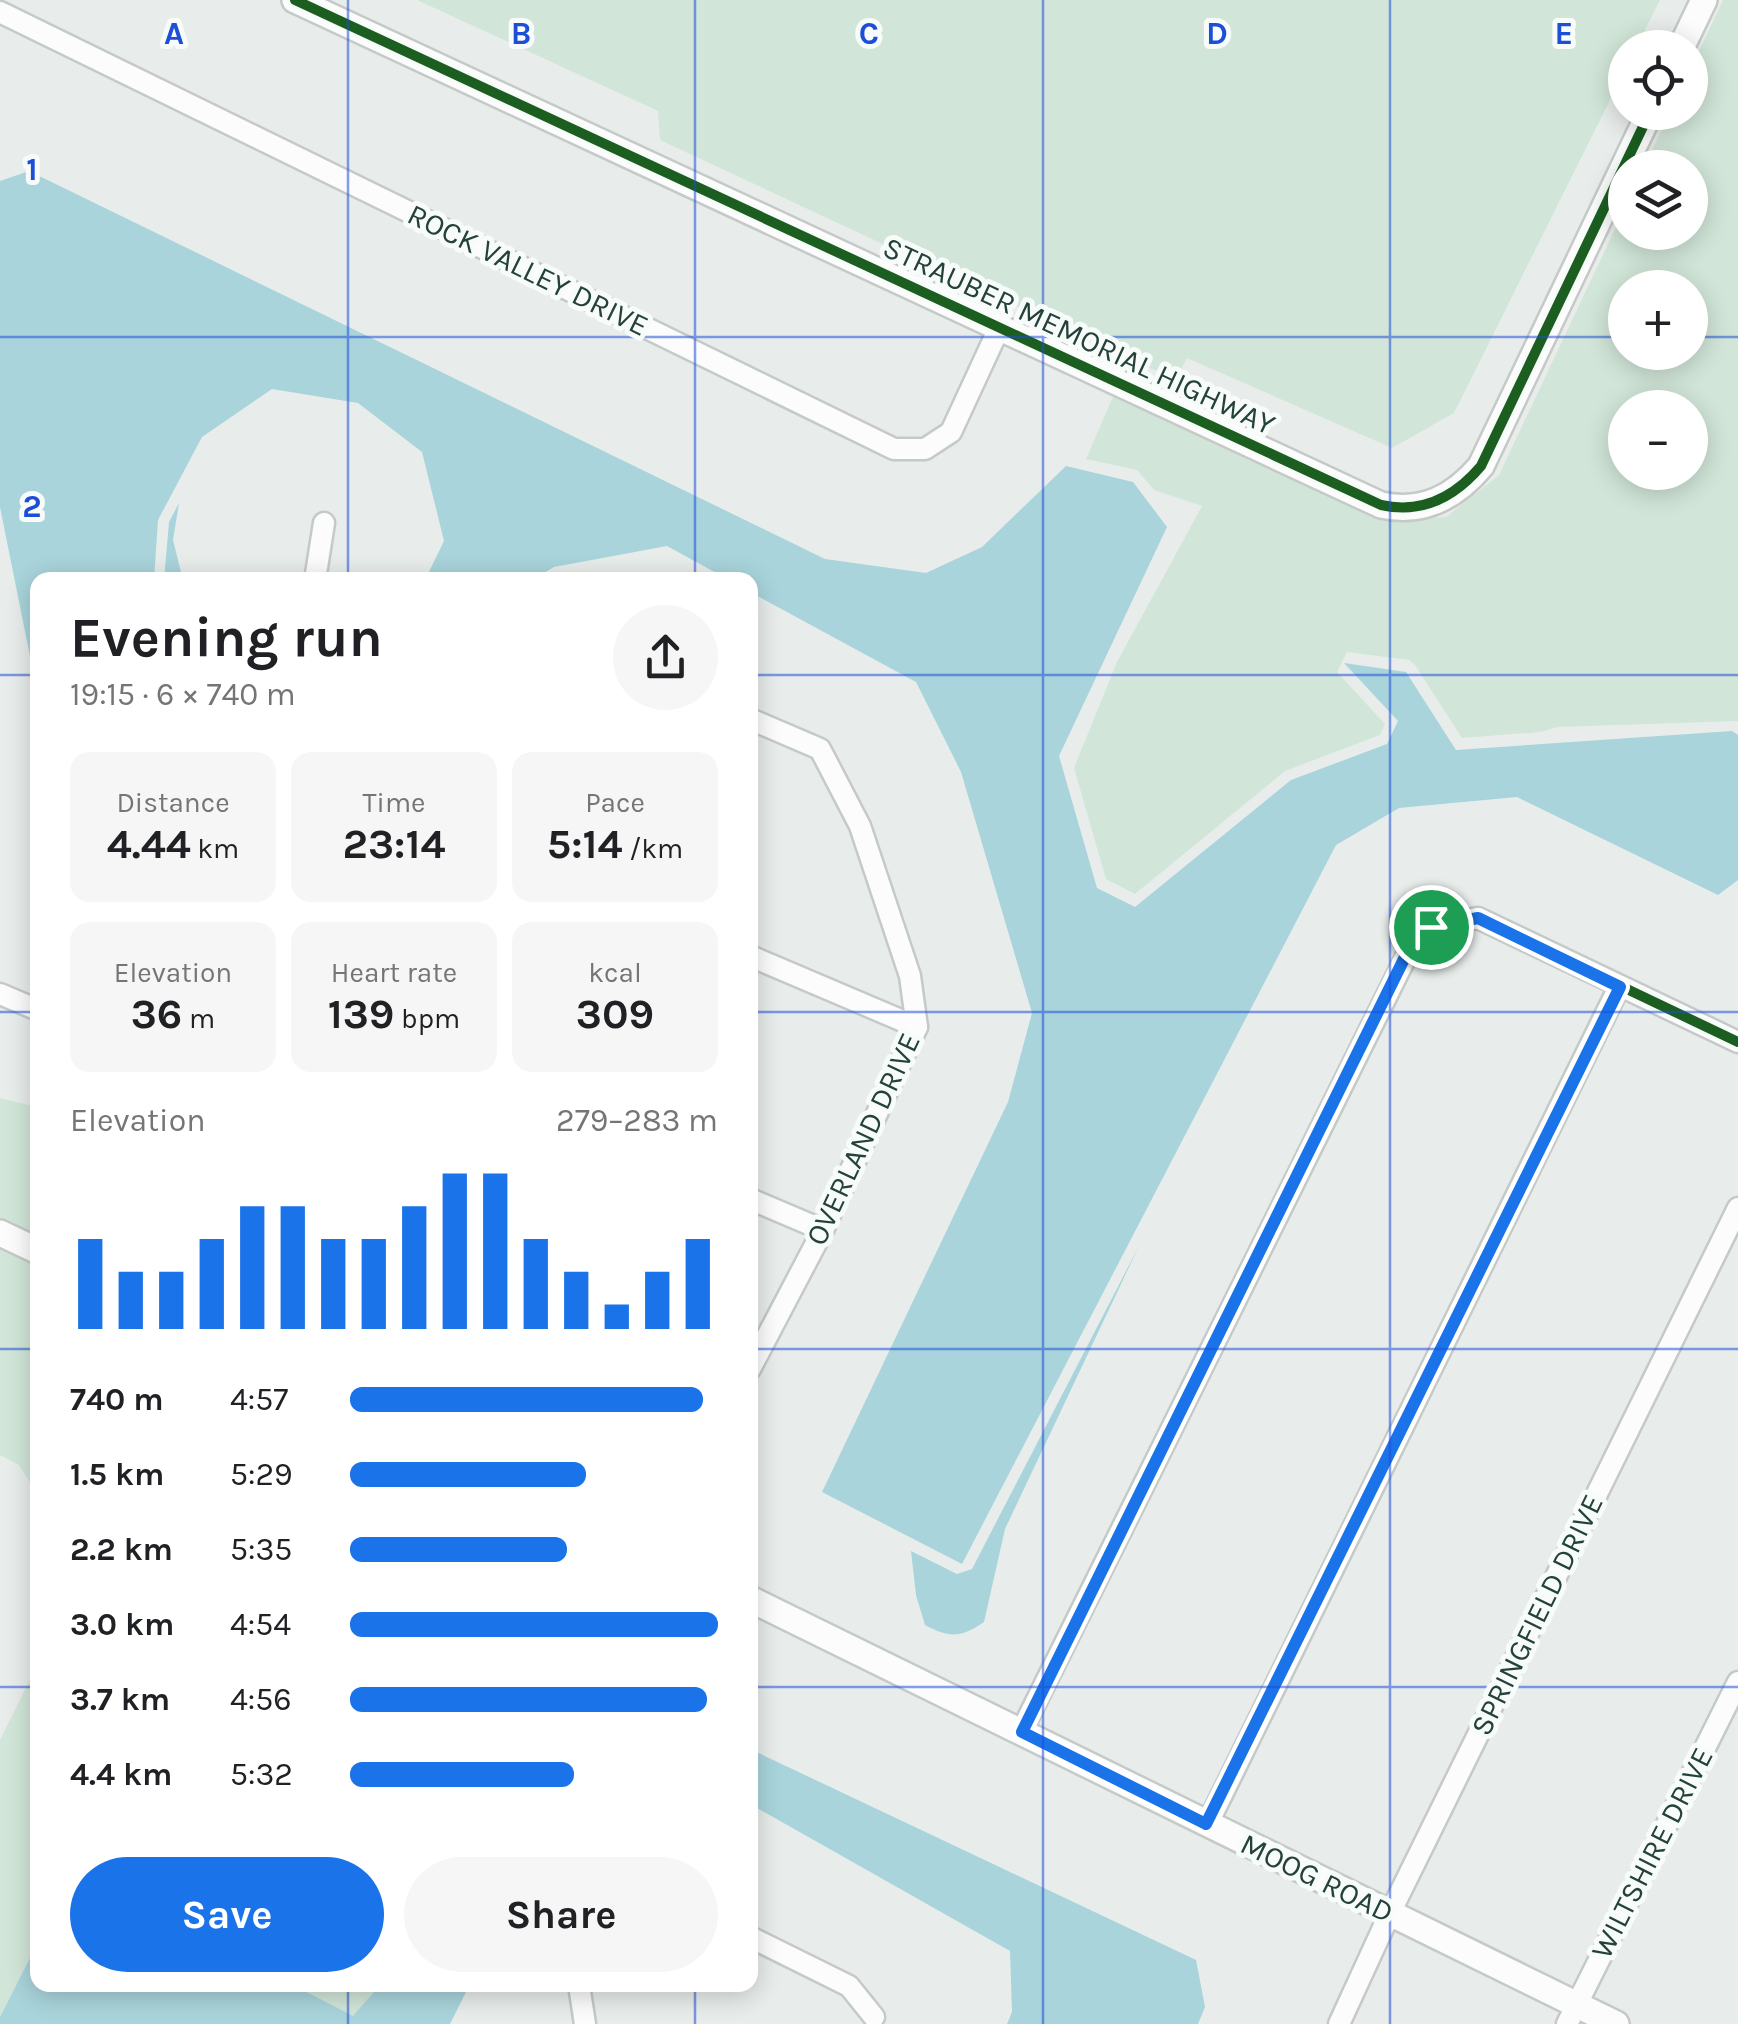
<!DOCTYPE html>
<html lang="en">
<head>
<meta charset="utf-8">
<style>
  body { margin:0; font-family:Karla,sans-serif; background:#f6f6f6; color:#202124; height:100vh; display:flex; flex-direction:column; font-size:38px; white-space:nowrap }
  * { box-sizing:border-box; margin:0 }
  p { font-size:32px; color:#757577 }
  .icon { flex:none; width:55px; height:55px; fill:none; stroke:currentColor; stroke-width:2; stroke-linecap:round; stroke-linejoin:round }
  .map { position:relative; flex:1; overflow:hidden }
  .sheet { position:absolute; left:30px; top:572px; width:728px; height:1420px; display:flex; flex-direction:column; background:#fff; border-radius:20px; box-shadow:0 5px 25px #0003 }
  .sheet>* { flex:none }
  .controls { position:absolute; left:1608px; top:30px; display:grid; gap:20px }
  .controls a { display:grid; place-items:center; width:100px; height:100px; border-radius:50%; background:#fff; box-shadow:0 5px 25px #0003; font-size:50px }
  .pin { position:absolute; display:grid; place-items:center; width:85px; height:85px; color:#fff; margin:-42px; border:5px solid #fff; border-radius:50%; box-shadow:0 2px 10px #0007 }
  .round { display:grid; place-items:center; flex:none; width:105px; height:105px; border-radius:52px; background:#f6f6f6 }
  .head { display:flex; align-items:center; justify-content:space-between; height:170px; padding:0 40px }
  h1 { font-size:55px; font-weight:700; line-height:75px }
  .metrics { display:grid; grid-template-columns:repeat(3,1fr); gap:15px; height:170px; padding:10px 40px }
  .metrics div { display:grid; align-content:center; border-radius:20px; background:#f6f6f6; text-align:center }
  .metrics b { font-size:42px; font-weight:700 }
  .metrics small { font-size:28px; font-weight:400 }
  .metrics p { font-size:28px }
  .chart { height:280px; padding:20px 40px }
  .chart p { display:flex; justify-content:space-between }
  .chart svg { width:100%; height:180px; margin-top:10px; stroke:#1a73e8; stroke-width:6 }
  .button { display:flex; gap:20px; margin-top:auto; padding:20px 40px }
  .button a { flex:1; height:115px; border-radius:60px; background:#1a73e8; color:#fff; font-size:40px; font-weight:700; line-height:115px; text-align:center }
  .button a+a { background:#f6f6f6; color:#202124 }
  ul { padding:0 40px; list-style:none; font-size:32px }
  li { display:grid; grid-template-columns:160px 120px 1fr; align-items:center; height:75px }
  li i { height:25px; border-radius:12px; background:#1a73e8 }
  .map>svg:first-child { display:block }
</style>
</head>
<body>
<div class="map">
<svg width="1738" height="2024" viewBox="0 0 1738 2024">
  <rect width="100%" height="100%" fill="#e8edeb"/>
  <g fill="#d1e6d8" fill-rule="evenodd">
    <path d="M417,0H1660L1636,47L1625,48V70L1454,413L1392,448L1187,358L1176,379L1129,359L660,140L658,111Z"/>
    <path d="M1723,0H1738V721L1557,727L1540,732L1462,738L1415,665L1409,660L1347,652L1337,672L1385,724L1380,735L1285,771L1135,894L1106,879L1074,768L1117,662L1202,506L1154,490L1137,470L1086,459L1115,392L1393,520L1446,517L1499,475L1625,208V232H1690V168L1644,167L1670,113L1690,112V70ZM1625,288H1690V352H1625ZM1625,408H1690V472H1625Z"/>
    <path d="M0,1098L37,1107V1238L0,1220Z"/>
    <path d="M0,1246L37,1264V1494L19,1465L0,1455Z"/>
    <path d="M37,1665V1944L0,2017V1740Z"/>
    <path d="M293,1985H380V1987L353,2017Z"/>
  </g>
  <g fill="#a9d4db">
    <path d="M29,171L825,559L926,573L982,547L1066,466L1133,482L1167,527L1059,756L1097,888L1135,907L1291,780L1387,744L1398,721L1344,663L1406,672L1456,750L1732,731L1738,735V880L1718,895L1517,797L1399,808L1336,845L962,1564L822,1492L1008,1102L1032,1013L961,772L916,682L750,592V580H729L667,546L554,567L532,580H425L444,541L422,452L358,403L272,389L202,437L158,520L154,580H38L37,691L0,507V181Z"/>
    <path d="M179,503L173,540L183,580H164L169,522Z"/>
    <path d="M1139,1246L1005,1529L984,1622C961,1638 949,1638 925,1625L916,1595L911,1551L957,1574L972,1569Z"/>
    <path d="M750,1749L1196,1960L1205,2007L1198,2024H1007L1012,2012L1010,1951L750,1804Z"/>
    <path d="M37,1944L38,1985H293L353,2016L380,1985H466L467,1990L450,2024H0V2017Z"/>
  </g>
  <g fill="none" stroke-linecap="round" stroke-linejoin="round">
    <g stroke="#c5cac8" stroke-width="25">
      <g id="minor">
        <path d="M0,12L894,449H925L951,432L1000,326"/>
        <path d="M315,580L324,523"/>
        <path d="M750,719L820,749L860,826L910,976L917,1027L823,1230L750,1369"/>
        <path d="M750,956L917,1027"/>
        <path d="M0,994L38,1010"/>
        <path d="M750,1199L823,1230"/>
        <path d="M1021,1732L1405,959L1431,927L1478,918L1738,1042"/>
        <path d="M1207,1825L1619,987"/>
        <path d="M750,1937L849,1986L874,2017"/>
        <path d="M579,1985L585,2024"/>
        <path d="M1339,2024L1390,1913L1738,1208"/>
        <path d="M1567,2024L1738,1682"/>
      </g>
    </g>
    <g stroke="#c5cac8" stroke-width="30">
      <g id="tertiary">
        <path d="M295,0L1381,505C1422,514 1454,498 1481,466L1650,112"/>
        <path d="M1681,48L1704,0"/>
        <path d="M0,1233L38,1251"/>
        <path d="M750,1599L1616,2024"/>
      </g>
    </g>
    <use href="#minor" stroke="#fcfcfc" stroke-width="20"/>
    <use href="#tertiary" stroke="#fcfcfc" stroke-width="25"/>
    <g stroke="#f7fbf9" stroke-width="16">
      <g id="cycleway">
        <path d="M295,0L1381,505C1422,514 1454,498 1481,466L1650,112"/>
        <path d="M1021,1732L1405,959L1431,927L1478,918L1738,1042"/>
      </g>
    </g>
    <use href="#cycleway" stroke="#1b5e20" stroke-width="10"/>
  </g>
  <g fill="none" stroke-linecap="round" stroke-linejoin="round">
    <g stroke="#fff" stroke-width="20">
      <path id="route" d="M1478,918L1620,987L1206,1824L1022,1732L1404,959L1431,927Z"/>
    </g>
    <use href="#route" stroke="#1a73e8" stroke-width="12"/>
  </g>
  <path fill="none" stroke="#1d4ed8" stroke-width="2.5" stroke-opacity="0.55" d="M348,0V580M695,0V580M1043,0V2024M1390,0V2024M0,337H1625M1690,337H1738M0,675H38M750,675H1738M0,1012H38M750,1012H1738M0,1349H38M750,1349H1738M0,1687H38M750,1687H1738M348,1985V2024M695,1985V2024"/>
  <g text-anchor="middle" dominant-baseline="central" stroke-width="10" stroke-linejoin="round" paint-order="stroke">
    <g font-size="30" fill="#24423a" stroke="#f7fbf9">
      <text transform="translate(528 270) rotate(26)">ROCK VALLEY DRIVE</text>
      <text transform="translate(1079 336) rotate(25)">STRAUBER MEMORIAL HIGHWAY</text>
      <text transform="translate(863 1139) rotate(-65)">OVERLAND DRIVE</text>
      <text transform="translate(1537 1615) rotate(-64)">SPRINGFIELD DRIVE</text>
      <text transform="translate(1652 1853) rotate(-63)">WILTSHIRE DRIVE</text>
      <text transform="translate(1317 1878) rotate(26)">MOOG ROAD</text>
    </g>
  </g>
  <g font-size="32" text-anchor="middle" font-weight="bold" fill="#1d4ed8" stroke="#f7fbf9" stroke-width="10" stroke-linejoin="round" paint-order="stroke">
    <text x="174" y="44">A</text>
    <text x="521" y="44">B</text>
    <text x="869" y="44">C</text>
    <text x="1217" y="44">D</text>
    <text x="1564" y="44">E</text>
    <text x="32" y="180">1</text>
    <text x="32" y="517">2</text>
  </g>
</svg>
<div class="controls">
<a><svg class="icon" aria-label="locate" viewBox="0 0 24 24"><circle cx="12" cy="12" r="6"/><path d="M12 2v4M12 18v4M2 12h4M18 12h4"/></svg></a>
<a><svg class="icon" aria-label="layers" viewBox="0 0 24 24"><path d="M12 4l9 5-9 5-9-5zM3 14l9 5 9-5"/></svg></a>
<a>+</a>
<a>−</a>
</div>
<div class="pin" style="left:1431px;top:927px;background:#1e9e55"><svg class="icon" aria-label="arrive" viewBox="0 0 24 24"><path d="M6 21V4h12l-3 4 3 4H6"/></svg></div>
<section class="sheet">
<div class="head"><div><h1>Evening run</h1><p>19:15 · 6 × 740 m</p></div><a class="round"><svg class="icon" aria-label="share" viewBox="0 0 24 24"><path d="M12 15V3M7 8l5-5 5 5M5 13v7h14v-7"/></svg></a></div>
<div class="metrics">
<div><p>Distance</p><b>4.44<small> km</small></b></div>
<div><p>Time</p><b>23:14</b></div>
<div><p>Pace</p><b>5:14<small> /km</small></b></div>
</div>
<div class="metrics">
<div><p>Elevation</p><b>36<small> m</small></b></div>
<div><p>Heart rate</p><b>139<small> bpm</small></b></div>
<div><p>kcal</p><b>309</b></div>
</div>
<div class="chart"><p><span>Elevation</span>279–283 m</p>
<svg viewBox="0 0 160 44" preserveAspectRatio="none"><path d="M5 44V22M15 44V30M25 44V30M35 44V22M45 44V14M55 44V14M65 44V22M75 44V22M85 44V14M95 44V6M105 44V6M115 44V22M125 44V30M135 44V38M145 44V30M155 44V22"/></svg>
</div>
<ul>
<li><b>740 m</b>4:57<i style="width:96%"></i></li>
<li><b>1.5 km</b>5:29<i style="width:64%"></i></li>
<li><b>2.2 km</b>5:35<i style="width:59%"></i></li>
<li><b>3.0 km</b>4:54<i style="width:100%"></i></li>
<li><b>3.7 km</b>4:56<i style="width:97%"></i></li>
<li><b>4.4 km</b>5:32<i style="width:61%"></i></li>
</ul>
<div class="button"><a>Save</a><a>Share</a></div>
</section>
</div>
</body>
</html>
